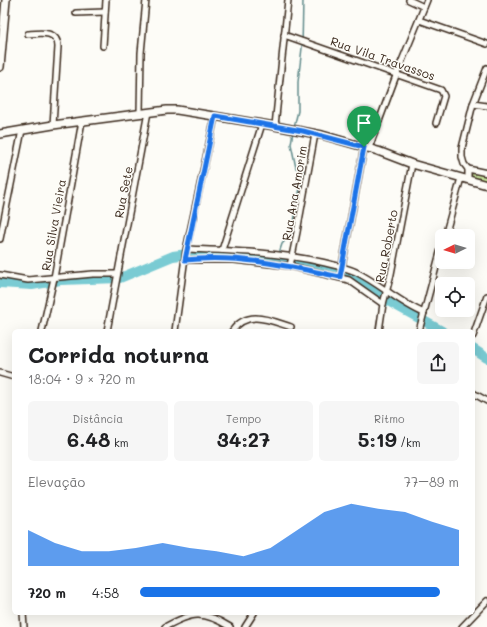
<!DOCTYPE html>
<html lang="pt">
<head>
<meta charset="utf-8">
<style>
  body { margin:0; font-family:Mali,sans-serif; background:#f6f6f6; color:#202124; height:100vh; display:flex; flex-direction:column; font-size:15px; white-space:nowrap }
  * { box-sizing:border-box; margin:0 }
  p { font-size:13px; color:#757577 }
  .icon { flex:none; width:22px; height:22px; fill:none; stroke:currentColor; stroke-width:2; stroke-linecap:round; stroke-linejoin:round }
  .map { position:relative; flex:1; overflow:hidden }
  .details { position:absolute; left:12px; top:329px; width:463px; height:286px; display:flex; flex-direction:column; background:#fff; border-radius:6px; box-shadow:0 4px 16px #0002 }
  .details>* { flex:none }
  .needle { width:26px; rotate:265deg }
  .fabs { position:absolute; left:435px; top:229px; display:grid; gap:8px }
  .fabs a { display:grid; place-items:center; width:40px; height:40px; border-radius:6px; background:#fff; box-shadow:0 4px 16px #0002; font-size:20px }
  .pin { position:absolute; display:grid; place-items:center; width:34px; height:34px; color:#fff; margin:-41px -17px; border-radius:50% 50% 50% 0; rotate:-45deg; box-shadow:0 0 4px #0007 }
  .pin .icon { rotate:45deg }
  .round { display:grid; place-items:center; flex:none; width:42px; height:42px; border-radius:6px; background:#f6f6f6 }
  .summary { display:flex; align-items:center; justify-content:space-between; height:68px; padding:0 16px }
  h1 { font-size:22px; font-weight:700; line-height:30px }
  .figures { display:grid; grid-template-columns:repeat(3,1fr); gap:6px; height:68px; padding:4px 16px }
  .figures div { display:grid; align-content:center; border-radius:6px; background:#f6f6f6; text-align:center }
  .figures b { font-size:20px; font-weight:700 }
  .figures small { font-size:11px; font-weight:400 }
  .figures p { font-size:11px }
  .chart { height:112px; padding:8px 16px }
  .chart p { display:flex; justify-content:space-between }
  .chart svg { width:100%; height:72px; margin-top:4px; fill:#1a73e8; opacity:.7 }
  ul { padding:0 16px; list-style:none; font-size:13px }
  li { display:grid; grid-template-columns:64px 48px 1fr; align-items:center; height:30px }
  li i { height:10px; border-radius:5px; background:#1a73e8 }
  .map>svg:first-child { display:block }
</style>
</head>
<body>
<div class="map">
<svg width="487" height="627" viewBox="0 0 487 627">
  <defs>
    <pattern id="grass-tufts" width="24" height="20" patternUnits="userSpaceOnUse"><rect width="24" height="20" fill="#cae89f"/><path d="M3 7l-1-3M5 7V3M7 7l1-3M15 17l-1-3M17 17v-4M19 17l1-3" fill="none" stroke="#aec788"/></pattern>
  </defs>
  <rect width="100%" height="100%" fill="#fdfcf7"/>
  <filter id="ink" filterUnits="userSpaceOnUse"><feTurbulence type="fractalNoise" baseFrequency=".025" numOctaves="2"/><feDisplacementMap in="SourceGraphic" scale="8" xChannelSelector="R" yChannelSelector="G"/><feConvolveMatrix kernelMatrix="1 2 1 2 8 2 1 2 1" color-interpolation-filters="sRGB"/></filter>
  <g filter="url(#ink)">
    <path fill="url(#grass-tufts)" stroke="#82895e" d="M470,171L487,175V182L471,177Z"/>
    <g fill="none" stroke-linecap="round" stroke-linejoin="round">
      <g stroke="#618b8b" stroke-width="1.5">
        <path d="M294,127L298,111V82L302,48L303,0"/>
        <path d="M280,260V250L282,244L292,233L303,171L296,168L291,144L293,131"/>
      </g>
      <g stroke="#7acbd3" stroke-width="10">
        <path d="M0,283L32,285L60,280L120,278L173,256L194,253L277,259L297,262L354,274L388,301L442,331"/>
        <path d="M473,349L487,358"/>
      </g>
      <g stroke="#3b2a1e" stroke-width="8">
        <g id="minor">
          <path d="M409,0L424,7"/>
          <path d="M76,13L105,12"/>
          <path d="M419,20L487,44"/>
          <path d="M28,34C40,33 58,30 58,47L53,125"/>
          <path d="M284,35L441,90L444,96L436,123"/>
          <path d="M103,46L106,0"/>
          <path d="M473,104L487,106"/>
          <path d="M140,113L141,53L146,0"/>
          <path d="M275,126L288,0"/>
          <path d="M369,148L397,73L427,0"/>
          <path d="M468,169L464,164L462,157V148L473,104L487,68"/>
          <path d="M468,180V169L487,173"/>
          <path d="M445,236L461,178"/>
          <path d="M0,239L22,130"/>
          <path d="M187,249C232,251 276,252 321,262C333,265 345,267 356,272C380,284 400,303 424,313"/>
          <path d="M222,250L262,124"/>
          <path d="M185,260H234L290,266L349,280L383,304"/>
          <path d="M290,266L297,232L315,134"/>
          <path d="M0,275L28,280L93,274H117"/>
          <path d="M340,277L364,147"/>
          <path d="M42,331L54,278L82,121"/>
          <path d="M107,331L148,112"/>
          <path d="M175,331L186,250L215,116"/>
          <path d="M232,331C248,309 269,320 291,327"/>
          <path d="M379,331L383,304L391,274L412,164"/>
          <path d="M419,331L442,245"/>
          <path d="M473,336L487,296"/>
          <path d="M0,373L14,377"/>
          <path d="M473,393L487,401"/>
          <path d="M23,613L24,627"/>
          <path d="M165,627C192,612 203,610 230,627"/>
          <path d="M245,627L254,613"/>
          <path d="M462,627L487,601"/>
        </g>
      </g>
      <g stroke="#3b2a1e" stroke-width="10">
        <g id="tertiary">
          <path d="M0,67L6,0"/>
          <path d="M0,134L53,125L167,110H177L275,126L322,135L378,151L412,164L487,185"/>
        </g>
      </g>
      <use href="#minor" stroke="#fdfcf7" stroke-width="5"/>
      <use href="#tertiary" stroke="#fdfcf7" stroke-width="7"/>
    </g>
  </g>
  <g fill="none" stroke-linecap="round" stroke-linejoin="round" filter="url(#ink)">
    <g stroke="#fff" stroke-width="8">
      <path id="route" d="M215,116L303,131L364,147L340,277C290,266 237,254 185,260Z"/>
    </g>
    <use href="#route" stroke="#1a73e8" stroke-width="5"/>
  </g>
  <g text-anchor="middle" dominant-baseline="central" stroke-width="3" stroke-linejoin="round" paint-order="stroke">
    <g font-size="12" fill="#3b2a1e" stroke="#fdfcf7">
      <text transform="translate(383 58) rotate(19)">Rua Vila Travassos</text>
      <text transform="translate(123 192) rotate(-79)">Rua Sete</text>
      <text transform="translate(294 193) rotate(-80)">Rua Ana Amorim</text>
      <text transform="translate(53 225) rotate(-80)">Rua Silva Vieira</text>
      <text transform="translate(386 246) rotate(-79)">Rua Roberto</text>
    </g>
  </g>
</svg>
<div class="fabs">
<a><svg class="needle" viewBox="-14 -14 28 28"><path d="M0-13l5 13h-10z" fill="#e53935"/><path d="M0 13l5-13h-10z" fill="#757577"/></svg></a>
<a><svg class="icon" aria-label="locate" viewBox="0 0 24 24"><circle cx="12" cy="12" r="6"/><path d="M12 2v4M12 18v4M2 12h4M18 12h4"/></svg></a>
</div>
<div class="pin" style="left:364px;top:147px;background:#1e9e55"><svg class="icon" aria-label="arrive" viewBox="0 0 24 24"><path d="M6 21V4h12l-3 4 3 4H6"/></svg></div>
<section class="details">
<div class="summary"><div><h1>Corrida noturna</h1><p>18:04 · 9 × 720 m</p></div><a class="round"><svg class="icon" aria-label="share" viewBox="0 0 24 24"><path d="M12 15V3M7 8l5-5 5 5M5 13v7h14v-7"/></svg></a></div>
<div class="figures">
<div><p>Distância</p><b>6.48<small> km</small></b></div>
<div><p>Tempo</p><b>34:27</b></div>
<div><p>Ritmo</p><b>5:19<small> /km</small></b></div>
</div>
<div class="chart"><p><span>Elevação</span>77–89 m</p>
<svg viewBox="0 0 160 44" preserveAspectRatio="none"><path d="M0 44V22L10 30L20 35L30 35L40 33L50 30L60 33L70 35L80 38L90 33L100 22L110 11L120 6L130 9L140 11L150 17L160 22V44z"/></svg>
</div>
<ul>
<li><b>720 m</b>4:58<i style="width:94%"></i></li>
</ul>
</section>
</div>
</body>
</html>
